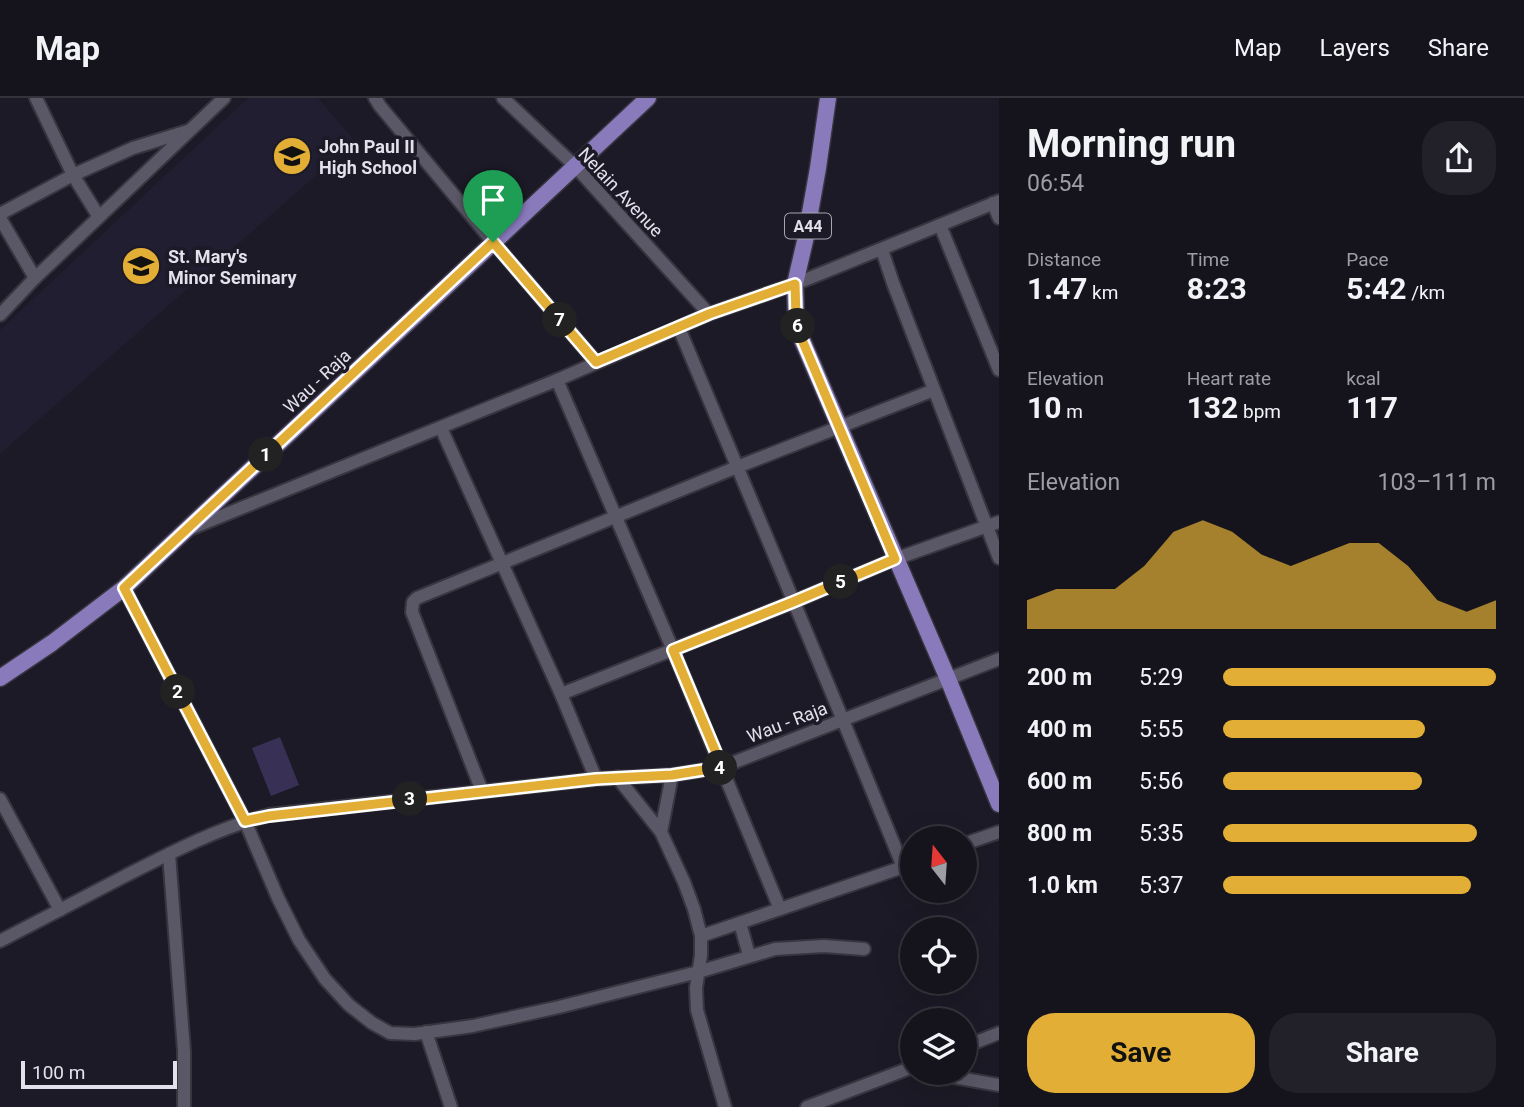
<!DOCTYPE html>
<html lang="en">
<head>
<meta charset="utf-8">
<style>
  body { margin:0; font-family:Roboto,sans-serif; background:#222129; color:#f1f3f6; height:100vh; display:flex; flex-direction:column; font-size:26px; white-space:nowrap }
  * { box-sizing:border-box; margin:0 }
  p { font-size:23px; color:#9d9ea3 }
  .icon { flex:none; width:38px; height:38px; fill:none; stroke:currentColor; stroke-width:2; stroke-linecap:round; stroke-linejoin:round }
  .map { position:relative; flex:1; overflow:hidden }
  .sheet { display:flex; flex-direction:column; background:#15141c; width:525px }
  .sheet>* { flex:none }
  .needle { width:46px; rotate:343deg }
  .tools { position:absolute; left:900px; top:728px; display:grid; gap:14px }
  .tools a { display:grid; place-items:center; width:77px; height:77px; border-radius:50%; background:#15141c; box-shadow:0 7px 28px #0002,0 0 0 2px #34333b; font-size:35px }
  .scale { position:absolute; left:21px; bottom:18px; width:156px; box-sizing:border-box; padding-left:7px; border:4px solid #e3e1eb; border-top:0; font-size:19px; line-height:24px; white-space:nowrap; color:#e3e1eb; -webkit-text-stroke:5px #1c1a26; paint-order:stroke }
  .pin { position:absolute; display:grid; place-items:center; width:60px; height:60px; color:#fff; margin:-72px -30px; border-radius:50% 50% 50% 0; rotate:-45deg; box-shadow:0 0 7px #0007 }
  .pin .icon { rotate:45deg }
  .km { position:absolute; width:35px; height:35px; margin:-18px; border-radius:50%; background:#222; color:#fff; font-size:19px; line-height:35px; text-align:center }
  .round { display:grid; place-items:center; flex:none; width:74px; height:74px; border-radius:28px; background:#222129 }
  .head { display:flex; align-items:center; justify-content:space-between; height:119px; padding:0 28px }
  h1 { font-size:38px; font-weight:700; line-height:52px }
  .figures { display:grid; grid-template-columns:repeat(3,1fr); gap:10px; height:119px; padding:7px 28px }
  .figures div { display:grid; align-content:center }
  .figures b { font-size:30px; font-weight:700 }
  .figures small { font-size:19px; font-weight:400 }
  .figures p { font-size:19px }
  .chart { height:196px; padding:14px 28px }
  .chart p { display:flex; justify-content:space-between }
  .chart svg { width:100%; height:126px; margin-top:7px; fill:#e3ae35; opacity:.7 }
  .primary-button { display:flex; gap:14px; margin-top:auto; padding:14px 28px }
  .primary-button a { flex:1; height:80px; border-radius:28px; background:#e3ae35; color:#111; font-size:28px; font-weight:700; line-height:80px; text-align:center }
  .primary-button a+a { background:#222129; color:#f1f3f6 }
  ul { padding:0 28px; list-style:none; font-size:23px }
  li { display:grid; grid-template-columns:112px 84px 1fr; align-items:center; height:52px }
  li i { height:18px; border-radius:9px; background:#e3ae35 }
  header { display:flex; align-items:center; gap:42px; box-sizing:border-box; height:98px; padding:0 35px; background:#15141c; border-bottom:2px solid #34333b }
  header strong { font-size:33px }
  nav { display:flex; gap:38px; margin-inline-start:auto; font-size:24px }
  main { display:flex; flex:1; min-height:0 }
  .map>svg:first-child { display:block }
</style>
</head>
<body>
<header>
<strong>Map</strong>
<nav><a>Map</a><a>Layers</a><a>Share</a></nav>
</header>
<main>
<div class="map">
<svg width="999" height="1009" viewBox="0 0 999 1009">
  <rect width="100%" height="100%" fill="#1c1a26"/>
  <path fill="#221e31" d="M248,0H318L355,43L0,356V232Z"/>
  <path fill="#393055" d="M280,639L299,687L271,698L252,650Z"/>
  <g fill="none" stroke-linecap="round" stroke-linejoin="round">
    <g stroke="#37353f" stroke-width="16">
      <g id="minor">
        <path d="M36,0L73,77L99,119"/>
        <path d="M375,0L380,8L493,144L596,264"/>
        <path d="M503,0L575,68L709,216"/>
        <path d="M993,105L999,120"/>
        <path d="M0,116L73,77L133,50L188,33"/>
        <path d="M0,120L35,180"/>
        <path d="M940,127L999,272"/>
        <path d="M882,152L893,185L999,460"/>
        <path d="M0,217L35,180L224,0"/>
        <path d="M679,230C754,409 830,588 903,769"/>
        <path d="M557,282L673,552L780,811"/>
        <path d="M441,330L561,596L596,681"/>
        <path d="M192,430L557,282L709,216L795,186L999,103"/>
        <path d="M124,490L245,723L278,800L299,842L325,881L349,907L372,925L390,935L415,936L473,928L559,909L698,874L775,851L824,848L864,851"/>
        <path d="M561,596L793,504L895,461L999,424"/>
        <path d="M672,677L661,734L684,784L694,811L701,838V857L696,890L697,912L725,1009"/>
        <path d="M617,679L661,734"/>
        <path d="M482,693L412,514L413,504L417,500L737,369L934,292"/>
        <path d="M0,701L60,812"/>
        <path d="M964,746L999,734"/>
        <path d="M169,756L184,953V1009"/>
        <path d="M740,825L749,857"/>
        <path d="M701,838L912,766"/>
        <path d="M0,843C42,821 83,800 125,778C172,754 218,730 269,717L596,681L672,677L722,669L999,561"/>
        <path d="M426,934L451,1009"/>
        <path d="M964,949L999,935"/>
        <path d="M931,975L999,987"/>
        <path d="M807,1009L910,970H912"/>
      </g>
    </g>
    <g stroke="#37353f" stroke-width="19">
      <g id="major">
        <path d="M828,0L818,70L805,143L795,186L796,219L800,237L948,581L999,706"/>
        <path d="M0,580L52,545L124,490L648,0"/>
      </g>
    </g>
    <use href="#minor" stroke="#5a5767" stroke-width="12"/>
    <use href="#major" stroke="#897abc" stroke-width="16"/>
  </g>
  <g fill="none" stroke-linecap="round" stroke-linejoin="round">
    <g stroke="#fff" stroke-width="14">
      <path id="route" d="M493,144L596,264L709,216L795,186L796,219L800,237L895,461L793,504L673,552L722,669L672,677L596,681L269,718L245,723L124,490Z"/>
    </g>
    <use href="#route" stroke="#e3ae35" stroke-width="9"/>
  </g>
  <defs>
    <g id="school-disc" transform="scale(2.0125)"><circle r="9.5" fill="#e3ae35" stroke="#1c1a26"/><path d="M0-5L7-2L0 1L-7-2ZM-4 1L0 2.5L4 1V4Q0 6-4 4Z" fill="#111"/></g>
    <g id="university-disc" transform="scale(2.0125)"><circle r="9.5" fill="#e3ae35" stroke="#1c1a26"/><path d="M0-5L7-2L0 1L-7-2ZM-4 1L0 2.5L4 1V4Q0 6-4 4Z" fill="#111"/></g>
  </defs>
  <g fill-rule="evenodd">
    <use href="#school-disc" x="292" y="58"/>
    <use href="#university-disc" x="141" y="168"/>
  </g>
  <g text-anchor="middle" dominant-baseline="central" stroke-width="7" stroke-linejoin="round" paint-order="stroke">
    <rect fill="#1c1a26" stroke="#a7a5b0" stroke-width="2" x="785" y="115.5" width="46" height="25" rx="5"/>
    <g font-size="16" font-weight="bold" fill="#e3e1eb">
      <text x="808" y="128">A44</text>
    </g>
    <g font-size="18" font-weight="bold" fill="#e3e1eb" stroke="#1c1a26" text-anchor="start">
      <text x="319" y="48">John Paul II<tspan x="319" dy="21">High School</tspan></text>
      <text x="168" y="158">St. Mary's<tspan x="168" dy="21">Minor Seminary</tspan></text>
    </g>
    <g font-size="18" fill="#e3e1eb" stroke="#1c1a26">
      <text transform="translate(621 94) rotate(47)">Nelain Avenue</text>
      <text transform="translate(317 283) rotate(-43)">Wau - Raja</text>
      <text transform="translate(787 624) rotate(-21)">Wau - Raja</text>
    </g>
  </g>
</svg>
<div class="tools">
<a><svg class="needle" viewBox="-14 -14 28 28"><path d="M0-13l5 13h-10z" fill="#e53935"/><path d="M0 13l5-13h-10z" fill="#9d9ea3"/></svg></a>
<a><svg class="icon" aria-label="locate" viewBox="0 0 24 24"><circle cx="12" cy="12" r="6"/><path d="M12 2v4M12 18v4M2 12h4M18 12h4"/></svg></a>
<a><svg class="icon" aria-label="layers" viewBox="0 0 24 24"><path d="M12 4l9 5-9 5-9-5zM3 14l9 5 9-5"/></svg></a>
</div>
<div class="scale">100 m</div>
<div class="pin" style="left:493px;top:144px;background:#1e9e55"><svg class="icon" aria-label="arrive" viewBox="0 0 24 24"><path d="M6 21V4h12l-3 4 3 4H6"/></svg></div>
<b class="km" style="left:266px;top:357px">1</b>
<b class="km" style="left:178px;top:594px">2</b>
<b class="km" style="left:410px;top:701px">3</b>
<b class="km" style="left:720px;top:670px">4</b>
<b class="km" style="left:841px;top:484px">5</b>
<b class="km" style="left:798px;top:228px">6</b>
<b class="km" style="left:560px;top:222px">7</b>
</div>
<section class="sheet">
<div class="head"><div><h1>Morning run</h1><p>06:54</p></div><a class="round"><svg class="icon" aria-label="share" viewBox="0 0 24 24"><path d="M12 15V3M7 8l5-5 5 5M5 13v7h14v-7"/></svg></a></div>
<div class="figures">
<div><p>Distance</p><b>1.47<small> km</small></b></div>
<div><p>Time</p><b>8:23</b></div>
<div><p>Pace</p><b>5:42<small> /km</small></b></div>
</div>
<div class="figures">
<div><p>Elevation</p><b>10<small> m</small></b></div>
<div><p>Heart rate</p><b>132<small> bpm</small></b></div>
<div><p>kcal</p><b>117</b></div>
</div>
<div class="chart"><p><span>Elevation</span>103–111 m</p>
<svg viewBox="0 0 160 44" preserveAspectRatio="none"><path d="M0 44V34L10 30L20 30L30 30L40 22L50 10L60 6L70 10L80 18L90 22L100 18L110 14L120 14L130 22L140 34L150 38L160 34V44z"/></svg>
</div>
<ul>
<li><b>200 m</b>5:29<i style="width:100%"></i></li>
<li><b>400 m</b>5:55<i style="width:74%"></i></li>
<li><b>600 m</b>5:56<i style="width:73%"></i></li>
<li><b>800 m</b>5:35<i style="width:93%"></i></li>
<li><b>1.0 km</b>5:37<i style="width:91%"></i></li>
</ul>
<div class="primary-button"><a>Save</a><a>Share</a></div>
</section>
</main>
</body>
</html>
